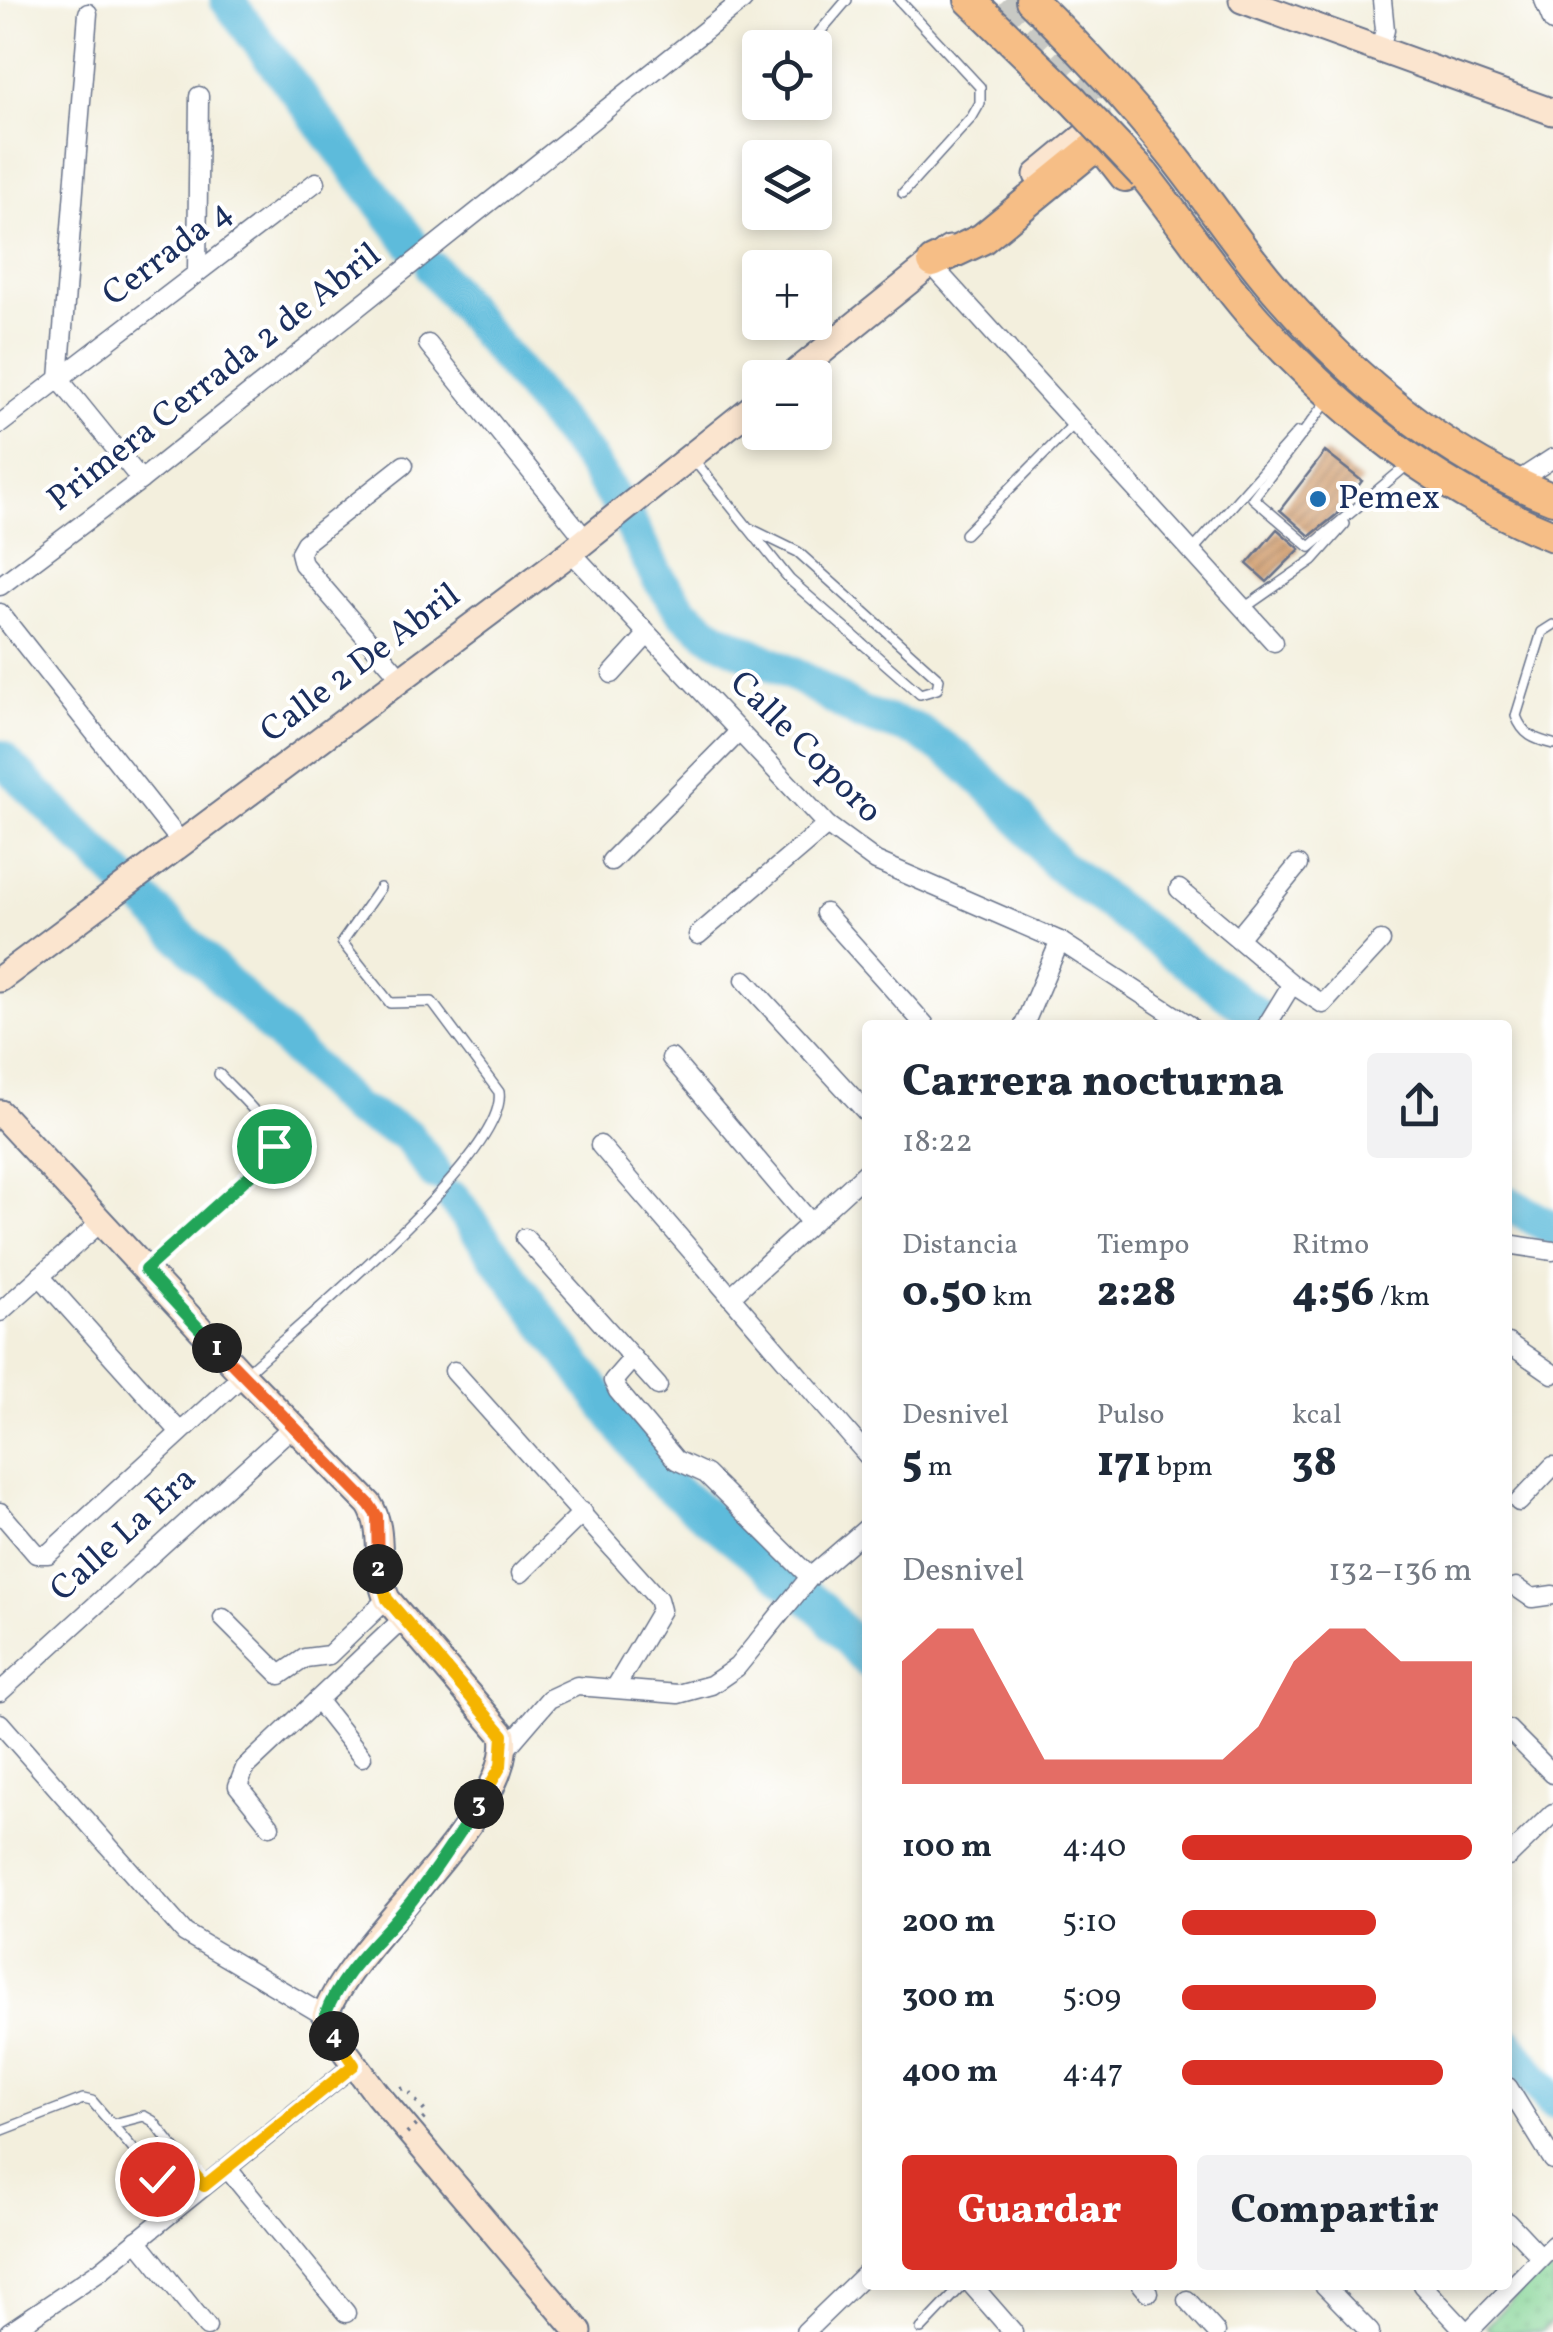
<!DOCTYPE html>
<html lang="es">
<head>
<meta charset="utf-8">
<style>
  body { margin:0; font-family:Vollkorn,serif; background:#f2f2f3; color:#1f2937; height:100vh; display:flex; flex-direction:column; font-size:38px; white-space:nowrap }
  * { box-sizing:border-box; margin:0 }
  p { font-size:32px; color:#747a83 }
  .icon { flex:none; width:55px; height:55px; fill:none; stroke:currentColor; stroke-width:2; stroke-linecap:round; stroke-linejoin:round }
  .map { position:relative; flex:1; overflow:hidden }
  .sheet { position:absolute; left:862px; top:1020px; width:650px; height:1270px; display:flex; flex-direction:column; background:#fff; border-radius:10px; box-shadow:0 5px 15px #0003 }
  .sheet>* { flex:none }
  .buttons { position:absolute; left:742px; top:30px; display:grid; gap:20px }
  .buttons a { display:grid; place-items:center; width:90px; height:90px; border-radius:10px; background:#fff; box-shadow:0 5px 15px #0003; font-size:50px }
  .pin { position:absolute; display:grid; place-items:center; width:85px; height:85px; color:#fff; margin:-42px; border:5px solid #fff; border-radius:50%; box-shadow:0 2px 10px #0007 }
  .km { position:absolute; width:50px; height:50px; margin:-25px; border-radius:50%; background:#222; color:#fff; font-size:28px; line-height:50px; text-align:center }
  .round { display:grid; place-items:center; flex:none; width:105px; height:105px; border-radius:10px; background:#f2f2f3 }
  .overview { display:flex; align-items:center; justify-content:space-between; height:170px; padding:0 40px }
  h1 { font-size:45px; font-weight:800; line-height:75px }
  .figures { display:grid; grid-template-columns:repeat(3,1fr); gap:15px; height:170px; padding:10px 40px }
  .figures div { display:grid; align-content:center }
  .figures b { font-size:42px; font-weight:800 }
  .figures small { font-size:28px; font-weight:400 }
  .figures p { font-size:28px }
  .chart { height:280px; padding:20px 40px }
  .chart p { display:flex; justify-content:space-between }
  .chart svg { width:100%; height:180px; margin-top:10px; fill:#d93025; opacity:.7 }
  .cta { display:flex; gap:20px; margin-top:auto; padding:20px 40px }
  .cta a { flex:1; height:115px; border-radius:10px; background:#d93025; color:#fff; font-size:40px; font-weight:800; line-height:115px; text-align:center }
  .cta a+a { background:#f2f2f3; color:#1f2937 }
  ul { padding:0 40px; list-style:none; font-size:32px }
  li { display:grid; grid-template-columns:160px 120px 1fr; align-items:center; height:75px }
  li i { height:25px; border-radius:12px; background:#d93025 }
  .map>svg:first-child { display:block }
</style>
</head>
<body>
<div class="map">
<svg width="1553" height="2332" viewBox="0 0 1553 2332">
  <defs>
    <pattern id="park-dots" width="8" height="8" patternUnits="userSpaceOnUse" patternTransform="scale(2.5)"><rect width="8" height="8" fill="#84d495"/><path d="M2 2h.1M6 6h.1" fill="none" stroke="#71b683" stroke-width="1.8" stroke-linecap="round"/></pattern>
    <pattern id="building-hatch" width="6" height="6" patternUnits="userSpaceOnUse" patternTransform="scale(2.5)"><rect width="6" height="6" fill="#cf9b6c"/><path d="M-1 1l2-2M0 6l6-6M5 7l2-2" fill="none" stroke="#a77f5c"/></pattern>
  </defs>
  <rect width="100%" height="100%" fill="#fff"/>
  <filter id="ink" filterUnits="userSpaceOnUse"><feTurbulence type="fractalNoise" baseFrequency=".01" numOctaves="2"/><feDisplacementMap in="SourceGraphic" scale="20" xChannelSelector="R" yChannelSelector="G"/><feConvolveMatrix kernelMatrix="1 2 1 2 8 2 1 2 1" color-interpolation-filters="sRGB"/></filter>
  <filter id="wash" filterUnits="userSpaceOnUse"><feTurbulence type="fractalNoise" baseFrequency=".0048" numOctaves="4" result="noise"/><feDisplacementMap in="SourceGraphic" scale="40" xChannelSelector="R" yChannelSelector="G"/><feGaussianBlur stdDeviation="2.25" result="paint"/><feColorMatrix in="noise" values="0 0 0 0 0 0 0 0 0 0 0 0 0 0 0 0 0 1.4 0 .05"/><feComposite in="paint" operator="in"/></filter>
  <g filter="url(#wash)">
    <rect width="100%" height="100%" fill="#f3efdd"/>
    <path fill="url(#park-dots)" stroke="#50827a" stroke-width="2.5" d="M1553,2256V2321L1541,2332H1491L1486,2326Z"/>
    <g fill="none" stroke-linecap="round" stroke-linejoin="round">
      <g stroke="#5dbbdb" stroke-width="35">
        <path d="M227,0L413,245"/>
        <path d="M433,269L588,458L616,501"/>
        <path d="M628,520L657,576L683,612L715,637L803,679L860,713L916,730L957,757L1009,805L1057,864L1260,1018"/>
        <path d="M0,757L354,1109L407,1135L435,1173"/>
        <path d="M454,1199L659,1478L820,1607L868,1661"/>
        <path d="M1508,1203L1553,1229"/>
        <path d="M1508,2044L1553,2102"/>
      </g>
    </g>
    <g id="blocks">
      <g fill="url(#building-hatch)">
        <path d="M1325,452L1362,481L1336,515L1310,536L1280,510Z"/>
        <path d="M1277,529L1300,549L1267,582L1247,564Z"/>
      </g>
    </g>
  </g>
  <g filter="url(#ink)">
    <use href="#blocks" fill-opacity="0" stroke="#67728a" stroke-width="2.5"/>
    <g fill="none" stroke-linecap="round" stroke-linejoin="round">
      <path stroke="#c8c9c4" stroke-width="25" stroke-dasharray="25 12" stroke-linecap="butt" d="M1004,0L1098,98V119L1086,133"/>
      <g stroke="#67728a" stroke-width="12">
        <g id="lane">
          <path d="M899,0L980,87V103L972,117L903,193"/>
          <path d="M806,48L847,0"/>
          <path d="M1330,398L1253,498L1310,547L1411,462"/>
          <path d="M694,460L790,580L920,694L937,689L939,679L798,552L747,527"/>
          <path d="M965,534L1073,425"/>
          <path d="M1192,551L1298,432"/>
          <path d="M1244,608L1313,560L1345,524"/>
          <path d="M1553,625L1542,632L1516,716C1523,735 1534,739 1553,744"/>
          <path d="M147,1268L270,1157C282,1128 237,1095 219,1074"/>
          <path d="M245,1374C294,1329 509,1154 499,1092L432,1002L390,1003L342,942L380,888"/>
          <path d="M113,2124L144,2116L153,2121L204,2186"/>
          <path d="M0,2131L83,2099L92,2101L162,2183L188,2166"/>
          <path d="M921,2329L963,2285"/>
        </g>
      </g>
      <g stroke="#67728a" stroke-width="21">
        <g id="street">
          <path d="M1544,0L1553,22"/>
          <path d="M1379,51L1385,30L1382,0"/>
          <path d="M931,264L1274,642"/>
          <path d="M197,273L199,96"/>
          <path d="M428,344L586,540"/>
          <path d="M59,379L88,13"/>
          <path d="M59,379L141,480"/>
          <path d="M0,424L316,182"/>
          <path d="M1513,484L1553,458"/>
          <path d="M571,552L827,825L876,861L1060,941L1189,1025"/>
          <path d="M0,586L141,480L743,0"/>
          <path d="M0,613L180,841"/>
          <path d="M612,674L647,635"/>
          <path d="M401,678L303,564L300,552L305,543L404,465"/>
          <path d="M611,861L739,732"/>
          <path d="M1179,889L1292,984L1323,1004L1381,941"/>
          <path d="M825,913L925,1025"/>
          <path d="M698,935L827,825"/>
          <path d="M1238,938L1298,865"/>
          <path d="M745,980L868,1114"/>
          <path d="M1024,1025L1060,941"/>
          <path d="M1267,1025L1292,984"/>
          <path d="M671,1058L811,1223"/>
          <path d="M600,1145L868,1456"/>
          <path d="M525,1238L658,1386"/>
          <path d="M1508,1244L1553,1251"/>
          <path d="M40,1276L180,1432"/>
          <path d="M730,1297L868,1171"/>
          <path d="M0,1312L101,1222"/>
          <path d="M1508,1343L1553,1374"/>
          <path d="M633,1358L613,1381L618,1391L676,1460L706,1474L810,1577"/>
          <path d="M454,1371L658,1599L661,1610L615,1688"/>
          <path d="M1519,1502L1553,1466"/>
          <path d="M0,1512L36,1554H48L243,1375"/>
          <path d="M521,1573L583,1512"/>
          <path d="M1516,1587L1532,1598L1553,1595"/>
          <path d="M223,1618L280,1675L305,1658L329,1655L387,1599"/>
          <path d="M0,1692L292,1427"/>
          <path d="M317,1700L362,1757"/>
          <path d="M0,1723L185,1933L325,2016"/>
          <path d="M1508,1729L1553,1774"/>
          <path d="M506,1749L549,1699L577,1686L678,1694L711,1685L737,1667L810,1577L868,1527"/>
          <path d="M270,1826L238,1786L245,1768L404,1618"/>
          <path d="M1508,1857L1553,1813"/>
          <path d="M1508,2087L1553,2160"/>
          <path d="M227,2168L346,2313"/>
          <path d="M1508,2222L1541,2257"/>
          <path d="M137,2240L207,2327"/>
          <path d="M972,2285L1013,2332"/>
          <path d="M1142,2285L1148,2292"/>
          <path d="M1324,2285L1370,2332"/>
          <path d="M1422,2285L1466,2332"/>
          <path d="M1187,2300L1216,2332"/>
          <path d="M9,2332L101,2270L354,2065"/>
          <path d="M805,2332L868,2271"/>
          <path d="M1468,2332L1553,2245"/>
        </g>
      </g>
      <g stroke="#67728a" stroke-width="29">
        <g id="secondary">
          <path d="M1242,0L1553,112"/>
          <path d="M1037,175L1083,137"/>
          <path d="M789,378L949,249"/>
          <path d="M0,979L571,552L760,401"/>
          <path d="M0,1113L243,1375L369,1504C387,1532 373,1568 387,1599L503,1735C516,1811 349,1943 325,2016L335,2038L377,2094L579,2332"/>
        </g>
      </g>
      <g stroke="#67728a" stroke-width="34">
        <g id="primary">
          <path d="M970,0L1072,99"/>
          <path d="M1031,0C1080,48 1127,98 1170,152C1208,199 1241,251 1281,296C1356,381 1447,458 1553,499"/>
          <path d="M1144,175C1182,223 1217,276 1257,321C1344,415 1434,488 1553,536"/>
          <path d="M933,262L982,239L1092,149L1107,153L1125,176"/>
        </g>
      </g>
      <path stroke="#67728a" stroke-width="4" stroke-dasharray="2.5 8" stroke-linecap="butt" d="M401,2089L405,2088L428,2115"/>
      <use href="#lane" stroke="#fff" stroke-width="9"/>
      <use href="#street" stroke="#fff" stroke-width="18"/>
      <use href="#secondary" stroke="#fbe5cf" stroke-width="25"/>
      <use href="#primary" stroke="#f6be86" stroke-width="30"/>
      <g stroke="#67728a" stroke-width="34" stroke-linecap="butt">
        <path id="primary-bridge" d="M1072,99L1144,175"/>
      </g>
      <path stroke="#67728a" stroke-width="4" stroke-dasharray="2.5 8" stroke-linecap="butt" d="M399,2141L428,2115"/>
      <use href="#primary-bridge" stroke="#f6be86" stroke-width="30"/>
    </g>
  </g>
  <g fill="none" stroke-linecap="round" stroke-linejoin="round" filter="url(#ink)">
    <g stroke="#fff" stroke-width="20">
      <path id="split-1" d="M217,1348L145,1270L270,1157L274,1146"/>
    </g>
    <g stroke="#fff" stroke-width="20">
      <path id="split-2" d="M217,1348L369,1504L377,1516L378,1569"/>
    </g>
    <g stroke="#fff" stroke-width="20">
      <path id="split-3" d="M378,1569L387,1599L503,1735L501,1766L479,1804"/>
    </g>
    <g stroke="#fff" stroke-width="20">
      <path id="split-4" d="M334,2036L325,2016C341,1969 384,1937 413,1899C437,1869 457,1836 479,1804"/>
    </g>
    <g stroke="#fff" stroke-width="20">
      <path id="split-5" d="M157,2179L170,2180L188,2166L204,2186L354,2065L334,2036"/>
    </g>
    <use href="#split-1" stroke="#22a559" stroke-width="12"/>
    <use href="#split-2" stroke="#f0652b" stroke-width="12"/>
    <use href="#split-3" stroke="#f5b400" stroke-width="12"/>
    <use href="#split-4" stroke="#22a559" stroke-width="12"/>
    <use href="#split-5" stroke="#f5b400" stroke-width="12"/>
  </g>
  <circle fill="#1f6fb2" stroke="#fff" stroke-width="4" cx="1318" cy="499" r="10"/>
  <g text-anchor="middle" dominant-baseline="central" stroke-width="8" stroke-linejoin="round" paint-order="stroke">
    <g font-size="35" fill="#1b2f5e" stroke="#fff">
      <text transform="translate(168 254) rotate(-37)">Cerrada 4</text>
      <text transform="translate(215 378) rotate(-38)">Primera Cerrada 2 de Abril</text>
      <text transform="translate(361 664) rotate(-37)">Calle 2 De Abril</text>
      <text transform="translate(805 748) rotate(45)">Calle Coporo</text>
      <text transform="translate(124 1535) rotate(-42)">Calle La Era</text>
    </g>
    <g font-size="35" fill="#1b2f5e" stroke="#fff" text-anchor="start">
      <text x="1338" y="499">Pemex</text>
    </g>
  </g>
</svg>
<div class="buttons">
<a><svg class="icon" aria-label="locate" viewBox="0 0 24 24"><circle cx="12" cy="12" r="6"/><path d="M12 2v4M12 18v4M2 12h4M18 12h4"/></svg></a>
<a><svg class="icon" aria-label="layers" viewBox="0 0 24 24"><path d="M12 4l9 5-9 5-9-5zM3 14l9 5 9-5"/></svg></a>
<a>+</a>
<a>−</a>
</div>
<div class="pin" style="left:274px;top:1146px;background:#1e9e55"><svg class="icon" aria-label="arrive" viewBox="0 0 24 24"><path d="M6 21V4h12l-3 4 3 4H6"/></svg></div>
<div class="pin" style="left:157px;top:2179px;background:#d93025"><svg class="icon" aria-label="check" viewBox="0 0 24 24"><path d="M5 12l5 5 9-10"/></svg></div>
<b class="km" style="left:217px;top:1348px">1</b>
<b class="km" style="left:378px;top:1569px">2</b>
<b class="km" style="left:479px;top:1804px">3</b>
<b class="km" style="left:334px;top:2036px">4</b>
<section class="sheet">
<div class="overview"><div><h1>Carrera nocturna</h1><p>18:22</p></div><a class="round"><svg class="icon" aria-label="share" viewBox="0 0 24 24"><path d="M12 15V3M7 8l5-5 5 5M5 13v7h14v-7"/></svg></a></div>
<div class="figures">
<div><p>Distancia</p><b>0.50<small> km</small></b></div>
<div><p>Tiempo</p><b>2:28</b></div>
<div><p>Ritmo</p><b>4:56<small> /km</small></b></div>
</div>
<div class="figures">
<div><p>Desnivel</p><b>5<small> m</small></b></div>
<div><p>Pulso</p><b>171<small> bpm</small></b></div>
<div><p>kcal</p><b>38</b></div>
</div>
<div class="chart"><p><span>Desnivel</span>132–136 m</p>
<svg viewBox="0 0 160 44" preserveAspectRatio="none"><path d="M0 44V14L10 6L20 6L30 22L40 38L50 38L60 38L70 38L80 38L90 38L100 30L110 14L120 6L130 6L140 14L150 14L160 14V44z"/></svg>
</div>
<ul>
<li><b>100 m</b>4:40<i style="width:100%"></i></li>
<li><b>200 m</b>5:10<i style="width:67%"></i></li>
<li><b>300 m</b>5:09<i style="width:67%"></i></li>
<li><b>400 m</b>4:47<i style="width:90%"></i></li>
</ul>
<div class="cta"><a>Guardar</a><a>Compartir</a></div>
</section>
</div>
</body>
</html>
